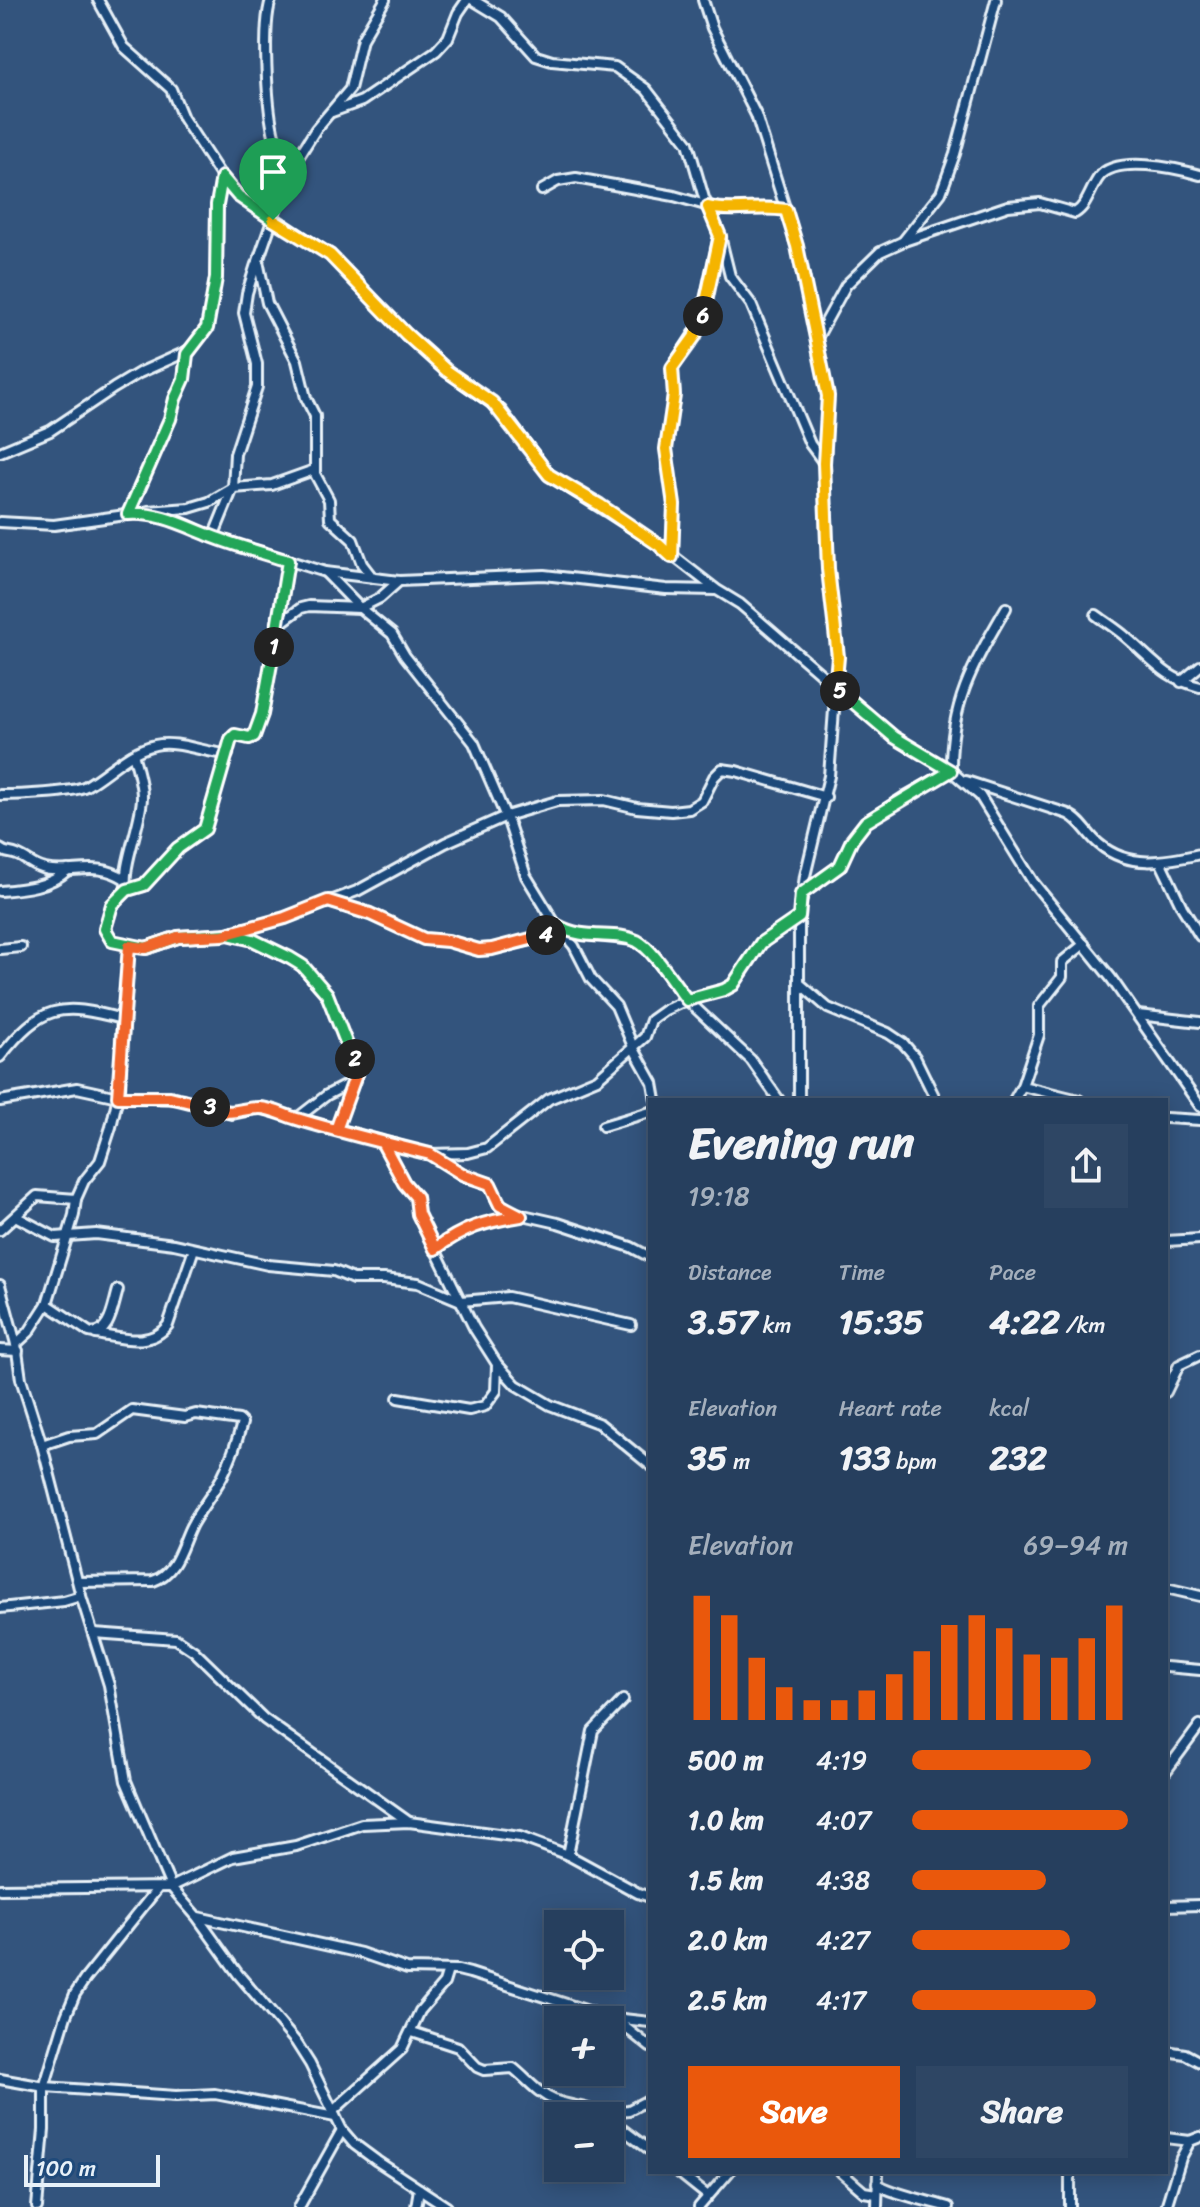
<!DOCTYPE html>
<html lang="en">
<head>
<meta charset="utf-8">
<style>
  body { margin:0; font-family:Sriracha,sans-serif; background:#2e4664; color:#f1f3f6; height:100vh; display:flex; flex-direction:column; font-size:30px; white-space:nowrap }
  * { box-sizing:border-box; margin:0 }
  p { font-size:26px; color:#a4afbc }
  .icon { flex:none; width:44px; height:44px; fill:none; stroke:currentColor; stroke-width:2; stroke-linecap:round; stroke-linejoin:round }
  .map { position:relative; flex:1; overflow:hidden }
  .details { position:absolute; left:648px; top:1098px; width:520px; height:1076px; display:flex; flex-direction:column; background:#263f5e; border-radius:0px; box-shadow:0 4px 20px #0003,0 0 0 2px #425873 }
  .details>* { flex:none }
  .tools { position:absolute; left:544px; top:1910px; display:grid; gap:16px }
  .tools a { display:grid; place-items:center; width:80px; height:80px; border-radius:0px; background:#263f5e; box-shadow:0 4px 20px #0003,0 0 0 2px #425873; font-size:40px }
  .scale { position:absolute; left:24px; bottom:20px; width:136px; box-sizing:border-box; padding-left:8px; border:4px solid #e8f1f8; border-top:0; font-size:22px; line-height:28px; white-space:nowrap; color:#e8f1f8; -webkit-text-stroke:6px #1f4a7a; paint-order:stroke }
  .pin { position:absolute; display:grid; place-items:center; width:68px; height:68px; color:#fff; margin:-82px -34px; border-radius:50% 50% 50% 0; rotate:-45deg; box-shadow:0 0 8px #0007 }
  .pin .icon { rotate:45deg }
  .km { position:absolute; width:40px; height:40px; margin:-20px; border-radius:50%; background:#222; color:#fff; font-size:22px; line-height:40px; text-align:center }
  .round { display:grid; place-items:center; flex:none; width:84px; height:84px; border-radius:0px; background:#2e4664 }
  .summary { display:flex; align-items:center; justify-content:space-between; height:136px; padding:0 40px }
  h1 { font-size:44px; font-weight:700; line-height:60px }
  .figures { display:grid; grid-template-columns:repeat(3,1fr); gap:12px; height:136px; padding:8px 40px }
  .figures div { display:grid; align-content:center }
  .figures b { font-size:34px; font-weight:700 }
  .figures small { font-size:22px; font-weight:400 }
  .figures p { font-size:22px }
  .chart { height:224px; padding:16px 40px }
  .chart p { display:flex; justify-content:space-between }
  .chart svg { width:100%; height:144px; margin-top:8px; stroke:#ea580c; stroke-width:6 }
  .action { display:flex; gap:16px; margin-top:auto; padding:16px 40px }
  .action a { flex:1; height:92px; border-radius:0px; background:#ea580c; color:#fff; font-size:32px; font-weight:700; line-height:92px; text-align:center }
  .action a+a { background:#2e4664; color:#f1f3f6 }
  ul { padding:0 40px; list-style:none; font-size:26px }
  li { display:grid; grid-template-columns:128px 96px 1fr; align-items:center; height:60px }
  li i { height:20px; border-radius:10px; background:#ea580c }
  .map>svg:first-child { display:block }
</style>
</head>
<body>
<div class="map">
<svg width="1200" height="2207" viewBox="0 0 1200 2207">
  <rect width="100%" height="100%" fill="#33547d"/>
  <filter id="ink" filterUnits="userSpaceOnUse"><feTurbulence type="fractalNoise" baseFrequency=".0125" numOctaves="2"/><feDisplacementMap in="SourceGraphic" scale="16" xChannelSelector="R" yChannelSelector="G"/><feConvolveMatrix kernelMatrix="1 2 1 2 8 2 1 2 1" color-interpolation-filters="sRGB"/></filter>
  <g filter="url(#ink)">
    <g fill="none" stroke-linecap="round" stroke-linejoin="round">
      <g stroke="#e8f1f8" stroke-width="14">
        <g id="minor">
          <path d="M98,0L124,47L171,89L183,118L229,188L330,255L406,334L447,371L501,410L549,475L659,545L717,590L740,604L894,737L951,771L980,796L1033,882L1111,978L1200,1106"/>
          <path d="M271,0C262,26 267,103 273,131C276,146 284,159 289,172"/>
          <path d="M473,0L501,17L536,56L552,61L615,67L646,89L688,143L704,198L720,236L730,276L751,304L810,444L824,463"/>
          <path d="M703,0L712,28L756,115L797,246L828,396L824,463L828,569L838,657L829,776L805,876L799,917V1100"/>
          <path d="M332,112L362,101L436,51L448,38L458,13L467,0"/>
          <path d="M542,190L558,181L576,178L674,196L723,210L770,208L786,210"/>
          <path d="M904,240L941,193L955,154L996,0"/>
          <path d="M817,338L846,285L880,252L904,241L1008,206L1040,203L1075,213C1088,205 1090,189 1099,177C1116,155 1176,168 1200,175"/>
          <path d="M0,452L50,431L114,388L139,373L188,351"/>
          <path d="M148,511L189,508L209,502L233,488L272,485L314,470"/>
          <path d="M128,514L170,419L175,399L184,379L187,354L207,328L216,278L217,205L222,177"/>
          <path d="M0,522L54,525L140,513L174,519L213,537L325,572L399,581L544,575L666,589L715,590"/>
          <path d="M213,537L233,488L235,454L257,387V364L244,313L247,293L256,264"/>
          <path d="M672,557L674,505L666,449L674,395L672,368L700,324L719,236"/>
          <path d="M288,561L262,714L254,736L249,738L235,735L231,739L205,829L178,848L144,885L127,890L112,905L105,929L112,941L146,948L178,937L223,935L285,918L357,891L445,843L506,816L557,801L604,800L637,808L671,811L689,809L702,801L714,777L722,769L736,771L826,797"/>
          <path d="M326,573L360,608L392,634L405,656L474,743L509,824L526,876L556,925L569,933L634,940L649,950L687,1000L751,1060L779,1100"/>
          <path d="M372,577L362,564L353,540L330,519L329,500L315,474V416L306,398L297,361L267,303L258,261L289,172L316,129L350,89L362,39L385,0"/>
          <path d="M1096,615C1107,623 1118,630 1127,638C1154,661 1164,678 1200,687"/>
          <path d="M278,625L301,608L309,606L360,608L380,598L399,581"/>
          <path d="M1181,682L1200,666"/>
          <path d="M966,781L1068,814C1082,821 1087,834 1099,844C1129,869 1164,862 1200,854"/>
          <path d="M0,795C17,795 73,793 86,786C109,773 128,751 155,745C178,740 204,753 228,754"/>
          <path d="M0,849C6,854 10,852 17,855C27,859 34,867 45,869C73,875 96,860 125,879"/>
          <path d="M1161,863L1182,907L1200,936"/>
          <path d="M127,890C120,870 142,822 142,797C142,783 137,767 133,754"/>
          <path d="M0,891C24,889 49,887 68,870"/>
          <path d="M801,894L840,866L852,840L866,822L904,797L951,771C950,703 973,665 1006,608"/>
          <path d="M329,901L370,914L424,939L448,941L479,950L492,949L536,939L545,936L556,925L574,946L591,979L616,1006L634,1049L653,1083L656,1100"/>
          <path d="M228,934L253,940L299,963L327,994L347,1045L354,1054L358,1069L336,1130"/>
          <path d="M0,949L21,947"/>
          <path d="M799,983L828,1008L888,1033L903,1043L915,1057L936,1100"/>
          <path d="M1138,1015L1200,1022"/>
          <path d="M0,1057C41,1005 60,1002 122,1019"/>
          <path d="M1014,1100L1022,1086"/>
          <path d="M1079,1100L1022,1086L1039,1035V1006L1062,977V962L1084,944"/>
          <path d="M0,1101L77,1088L118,1097L182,1099L232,1114L260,1108L271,1111L430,1154L467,1177L490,1184L498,1202L510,1212L558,1223L631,1247L650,1257"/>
          <path d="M1166,1118L1200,1120"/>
          <path d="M296,1119L327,1095L352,1082"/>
          <path d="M603,1126L650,1112"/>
          <path d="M382,1142L404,1183L416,1197L418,1214L435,1249L474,1328L497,1364L516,1385L550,1405L600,1424L650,1465"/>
          <path d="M431,1154L468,1153L487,1148L549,1099L597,1079L645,1037L651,1020L665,1010L687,1000L724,990L733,985L761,943L799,917"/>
          <path d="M17,1217L55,1237L96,1234L174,1244L268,1265L334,1271L353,1279H384L418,1283L461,1301L508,1297L631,1325"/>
          <path d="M0,1230L37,1196L76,1199"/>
          <path d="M1166,1241L1200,1239"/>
          <path d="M435,1249C462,1229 483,1222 516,1217"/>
          <path d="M0,1285L16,1344L21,1379L42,1445L81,1596L109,1685L126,1781L171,1887L197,1917L238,1974L296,2042L310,2064L342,2130L354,2144L377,2161L447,2207"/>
          <path d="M47,1304L89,1332C110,1338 113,1305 118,1290"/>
          <path d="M96,1334C122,1338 150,1348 168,1325L194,1249"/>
          <path d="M16,1344L29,1332L47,1304L74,1215L76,1199L84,1181L100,1161L111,1127L120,1087L122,1019L129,946"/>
          <path d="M0,1350L18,1351"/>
          <path d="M1166,1392L1179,1365L1200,1355"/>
          <path d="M398,1398L469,1410L485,1406L496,1391L497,1365"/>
          <path d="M42,1445L69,1436L97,1434L132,1410L185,1417L196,1414L239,1420L242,1423C237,1442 231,1459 222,1477C213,1494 200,1509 191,1526C181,1546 177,1573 153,1581L78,1582"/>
          <path d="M1166,1588L1200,1596"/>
          <path d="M0,1608L64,1601L81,1596"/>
          <path d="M94,1633L176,1639L194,1651L264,1719L409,1822"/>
          <path d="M1166,1667L1200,1670"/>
          <path d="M1166,1771L1200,1725"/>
          <path d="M568,1855L593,1731L623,1700"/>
          <path d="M0,1889L171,1887L233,1857L296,1846L362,1824L409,1822L520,1837L568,1855L638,1893L650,1897"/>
          <path d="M1166,1906L1200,1905"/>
          <path d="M198,1917L361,1953L407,1969L458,1970L470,1973L610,2018L625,2027L650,2047"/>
          <path d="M614,2018L650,2022"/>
          <path d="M412,2032L458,2047L477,2067L484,2070L513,2068C527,2079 537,2093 554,2100C571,2107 589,2106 604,2116"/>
          <path d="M1166,2051L1185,2054L1200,2062"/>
          <path d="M0,2079L45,2087L176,2096L215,2094L335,2117"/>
          <path d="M333,2111L402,2049L420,2011L444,1983L448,1970"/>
          <path d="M600,2113L629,2110L650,2099"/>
          <path d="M610,2120L650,2150"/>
          <path d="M1166,2138L1190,2141L1200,2137"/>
          <path d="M678,2172L708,2196"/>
          <path d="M841,2172L864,2192L876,2194"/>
          <path d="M1070,2172V2207"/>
          <path d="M877,2183C885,2192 932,2202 948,2207"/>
          <path d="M37,2207L44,2130V2088L66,2016L75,1994L85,1979L158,1888"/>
          <path d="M299,2207L342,2130"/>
          <path d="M416,2207L419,2189"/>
          <path d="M699,2207L729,2172"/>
          <path d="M877,2207L878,2172"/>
          <path d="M1166,2207L1181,2158L1190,2141"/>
        </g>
      </g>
      <use href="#minor" stroke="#1f4a7a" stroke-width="8"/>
    </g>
  </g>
  <g fill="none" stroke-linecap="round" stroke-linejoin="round" filter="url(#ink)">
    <g stroke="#fff" stroke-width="16">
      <path id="split-1" d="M273,220L238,196L222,177L217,205L216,278L207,328L187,354L184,379L175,399L170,419L128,514C159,512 183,525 211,536C236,546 263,553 288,561L274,647"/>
    </g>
    <g stroke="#fff" stroke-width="16">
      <path id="split-2" d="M274,647L262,714L254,736L249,738L235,735L231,739L205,829L178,848L144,885L127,890L112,905L105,929L112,941L146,948L178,937L228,934L253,940L290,958L303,966L327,994L347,1045L355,1059"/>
    </g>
    <g stroke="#fff" stroke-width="16">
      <path id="split-3" d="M210,1107C236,1117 237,1108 260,1108C272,1108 285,1116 297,1119C323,1127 350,1134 377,1141L430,1154L462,1174L490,1184L500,1205L521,1216C486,1221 463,1228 435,1249L418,1214L416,1197L404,1183L382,1142L336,1130L358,1069L355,1059"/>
    </g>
    <g stroke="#fff" stroke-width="16">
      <path id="split-4" d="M210,1107L170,1097H118L129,946L146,948L178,937L223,935L285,918L328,901L370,914L424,939L448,941L479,950L492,949L546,935"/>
    </g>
    <g stroke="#fff" stroke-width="16">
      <path id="split-5" d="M546,935L556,925C586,942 613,930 637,941C654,950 674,984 687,1000L724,990L733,985L761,943L799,917L801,894L840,866L852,840L866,822L951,771L894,737L840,691"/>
    </g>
    <g stroke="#fff" stroke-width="16">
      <path id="split-6" d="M703,316L720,236L708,207C734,213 760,205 786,210L797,246L828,396L824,463L828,569L838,657L835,688L840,691"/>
    </g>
    <g stroke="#fff" stroke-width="16">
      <path id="split-7" d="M273,220L330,255L406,334L447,371L492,402L549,475L600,505L659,545L672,557L674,505L666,449L674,395L672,368L695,336L703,316"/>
    </g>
    <use href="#split-1" stroke="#22a559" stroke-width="10"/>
    <use href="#split-2" stroke="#22a559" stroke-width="10"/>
    <use href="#split-3" stroke="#f0652b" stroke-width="10"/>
    <use href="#split-4" stroke="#f0652b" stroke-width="10"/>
    <use href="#split-5" stroke="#22a559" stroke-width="10"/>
    <use href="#split-6" stroke="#f5b400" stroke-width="10"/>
    <use href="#split-7" stroke="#f5b400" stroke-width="10"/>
  </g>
</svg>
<div class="tools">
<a><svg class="icon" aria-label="locate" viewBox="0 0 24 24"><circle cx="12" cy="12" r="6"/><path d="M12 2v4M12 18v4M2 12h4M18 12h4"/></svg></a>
<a>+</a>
<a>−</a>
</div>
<div class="scale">100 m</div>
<div class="pin" style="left:273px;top:220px;background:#1e9e55"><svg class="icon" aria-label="arrive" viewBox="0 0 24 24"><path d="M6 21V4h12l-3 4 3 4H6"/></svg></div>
<b class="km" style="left:274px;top:647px">1</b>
<b class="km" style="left:355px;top:1059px">2</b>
<b class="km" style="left:210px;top:1107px">3</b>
<b class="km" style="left:546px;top:935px">4</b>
<b class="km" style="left:840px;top:691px">5</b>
<b class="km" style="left:703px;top:316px">6</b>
<section class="details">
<div class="summary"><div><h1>Evening run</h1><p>19:18</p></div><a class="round"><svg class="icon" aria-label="share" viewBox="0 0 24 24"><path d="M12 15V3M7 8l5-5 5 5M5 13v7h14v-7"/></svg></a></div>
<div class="figures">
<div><p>Distance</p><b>3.57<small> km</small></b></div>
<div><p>Time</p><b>15:35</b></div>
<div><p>Pace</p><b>4:22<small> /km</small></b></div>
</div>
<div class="figures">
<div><p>Elevation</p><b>35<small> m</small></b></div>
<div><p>Heart rate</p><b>133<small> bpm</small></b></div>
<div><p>kcal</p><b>232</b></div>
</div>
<div class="chart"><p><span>Elevation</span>69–94 m</p>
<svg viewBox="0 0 160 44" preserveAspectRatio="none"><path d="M5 44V6M15 44V12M25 44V25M35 44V34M45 44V38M55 44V38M65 44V35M75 44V30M85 44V23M95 44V15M105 44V12M115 44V16M125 44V24M135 44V25M145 44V19M155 44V9"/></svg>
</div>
<ul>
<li><b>500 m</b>4:19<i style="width:83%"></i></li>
<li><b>1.0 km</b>4:07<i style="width:100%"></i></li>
<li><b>1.5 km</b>4:38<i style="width:62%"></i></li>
<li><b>2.0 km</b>4:27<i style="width:73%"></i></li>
<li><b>2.5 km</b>4:17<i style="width:85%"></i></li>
</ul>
<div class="action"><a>Save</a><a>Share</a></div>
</section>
</div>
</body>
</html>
